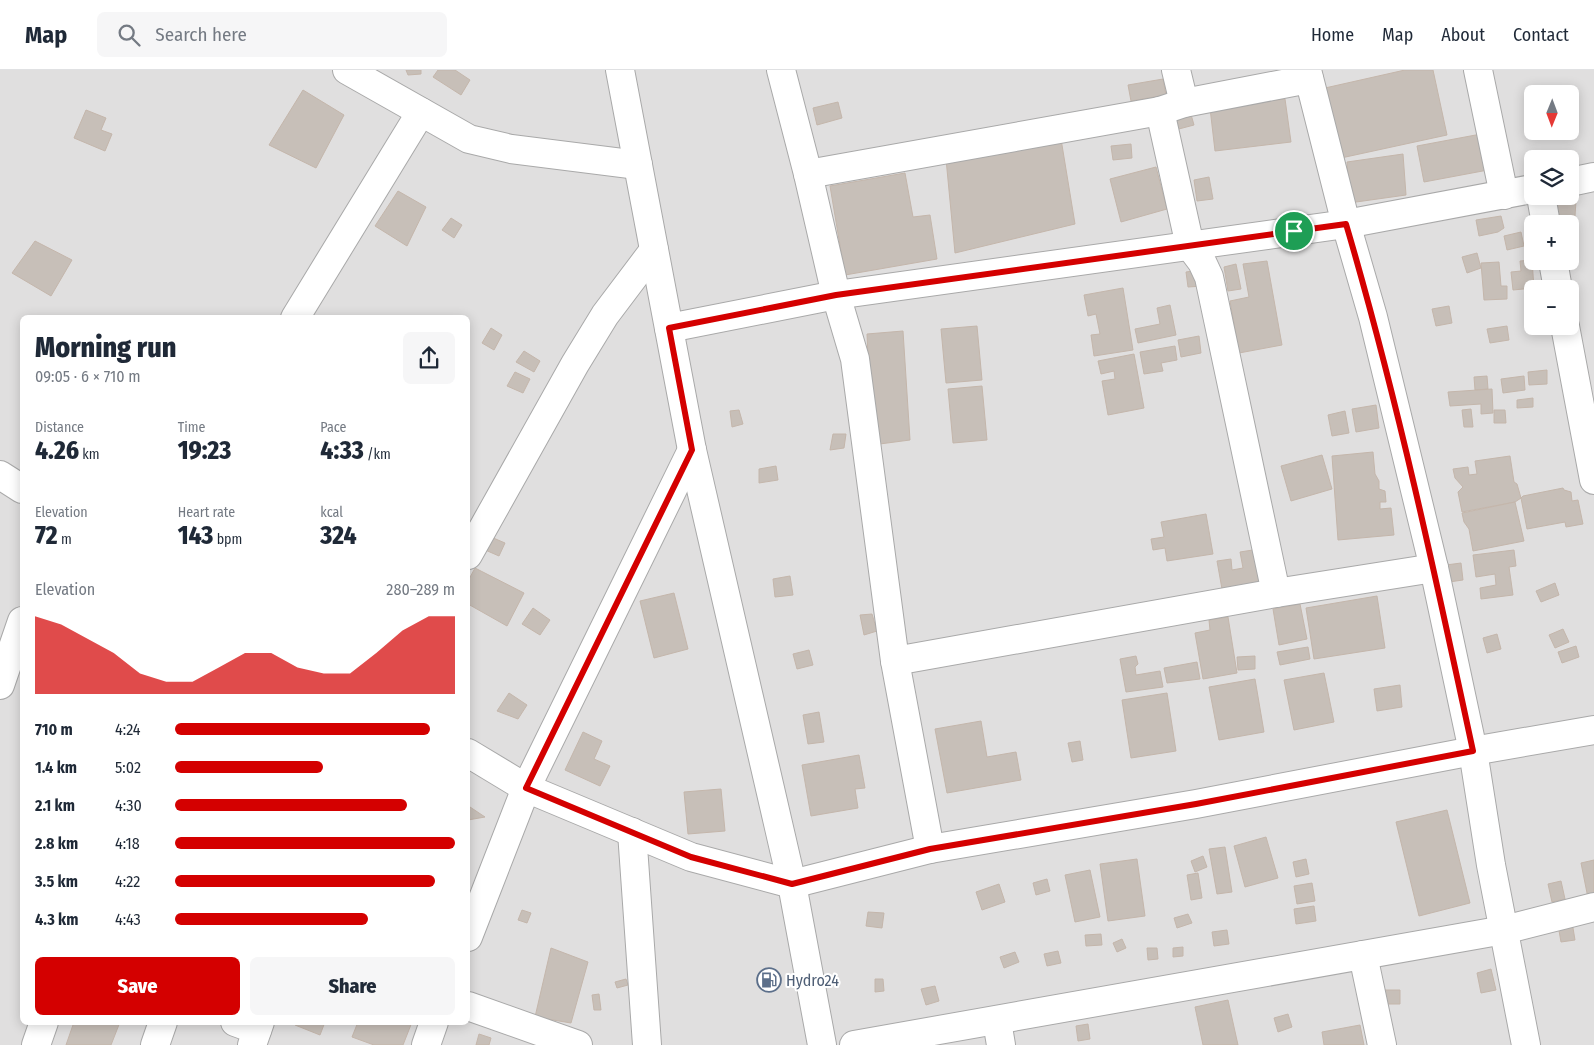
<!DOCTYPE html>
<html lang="en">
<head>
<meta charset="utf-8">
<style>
  body { margin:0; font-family:"Fira Sans Condensed",sans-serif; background:#f6f6f7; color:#1f2937; height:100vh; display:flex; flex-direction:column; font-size:19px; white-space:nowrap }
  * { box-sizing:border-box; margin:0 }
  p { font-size:16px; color:#747a83 }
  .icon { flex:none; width:28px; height:28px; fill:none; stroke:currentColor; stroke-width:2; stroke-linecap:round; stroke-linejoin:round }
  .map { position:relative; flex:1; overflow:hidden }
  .sheet { position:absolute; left:20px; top:245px; width:450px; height:710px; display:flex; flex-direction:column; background:#fff; border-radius:8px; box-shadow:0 2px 12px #0003 }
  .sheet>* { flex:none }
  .needle { width:32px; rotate:181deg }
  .fabs { position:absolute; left:1524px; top:15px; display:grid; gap:10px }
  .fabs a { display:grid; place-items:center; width:55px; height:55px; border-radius:8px; background:#fff; box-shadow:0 2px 12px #0003; font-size:25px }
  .pin { position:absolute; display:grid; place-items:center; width:42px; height:42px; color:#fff; margin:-21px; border:2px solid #fff; border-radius:50%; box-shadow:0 1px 5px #0007 }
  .round { display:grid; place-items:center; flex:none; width:52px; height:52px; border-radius:8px; background:#f6f6f7 }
  .headline { display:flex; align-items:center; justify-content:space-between; height:85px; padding:0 15px }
  h1 { font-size:28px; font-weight:800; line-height:38px }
  .figures { display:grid; grid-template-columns:repeat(3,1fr); gap:8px; height:85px; padding:5px 15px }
  .figures div { display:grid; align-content:center }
  .figures b { font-size:25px; font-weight:800 }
  .figures small { font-size:14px; font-weight:400 }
  .figures p { font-size:14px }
  .chart { height:140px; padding:10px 15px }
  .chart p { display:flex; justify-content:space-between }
  .chart svg { width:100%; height:90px; margin-top:5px; fill:#d40000; opacity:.7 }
  .primary-button { display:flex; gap:10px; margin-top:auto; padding:10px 15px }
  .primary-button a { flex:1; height:58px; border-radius:8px; background:#d40000; color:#fff; font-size:20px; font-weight:800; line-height:58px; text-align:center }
  .primary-button a+a { background:#f6f6f7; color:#1f2937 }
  ul { padding:0 15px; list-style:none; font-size:16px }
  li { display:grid; grid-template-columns:80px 60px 1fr; align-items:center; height:38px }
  li i { height:12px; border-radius:6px; background:#d40000 }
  header { display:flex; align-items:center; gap:30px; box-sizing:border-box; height:70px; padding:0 25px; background:#fff; border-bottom:1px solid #e0e1e3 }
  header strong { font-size:24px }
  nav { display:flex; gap:28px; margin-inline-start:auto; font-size:18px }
  .search { width:350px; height:45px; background:#f6f6f7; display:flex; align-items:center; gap:12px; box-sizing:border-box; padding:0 18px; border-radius:8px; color:#747a83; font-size:19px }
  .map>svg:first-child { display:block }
</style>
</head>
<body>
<header>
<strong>Map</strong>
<div class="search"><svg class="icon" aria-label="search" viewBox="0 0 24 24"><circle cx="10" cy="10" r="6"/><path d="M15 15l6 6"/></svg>Search here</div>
<nav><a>Home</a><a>Map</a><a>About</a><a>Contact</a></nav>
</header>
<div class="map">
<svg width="1594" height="975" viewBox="0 0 1594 975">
  <rect width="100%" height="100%" fill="#f2efe9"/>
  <path fill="#e0dfdf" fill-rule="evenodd" d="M0,0H1594V975H0ZM1532,24H1570V61H1532ZM1532,89H1570V126H1532ZM1532,154H1570V191H1532ZM1532,219H1570V256H1532ZM22,248H468V952H22Z"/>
  <g fill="#c7bfb8" stroke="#c4b6ab">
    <path d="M406,0H421V4L408,5Z"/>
    <path d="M438,0H455L470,10L461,25L433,7Z"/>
    <path d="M1405,0H1433L1447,65L1341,88L1325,18Z"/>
    <path d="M1163,9L1166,25L1131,31L1128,15Z"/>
    <path d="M303,20L344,45L316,98L269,75Z"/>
    <path d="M1285,29L1291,72L1215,81L1210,38Z"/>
    <path d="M838,32L842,48L817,55L813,38Z"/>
    <path d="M86,40L106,48L101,60L112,64L105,81L74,68Z"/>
    <path d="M1190,41L1194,55L1175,60L1171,45Z"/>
    <path d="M1481,64L1488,100L1424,112L1417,76Z"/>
    <path d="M1061,69L1075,154L955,183L946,89Z"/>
    <path d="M1131,74L1132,88L1113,90L1111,76Z"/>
    <path d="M1403,84L1406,125L1349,133L1347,92Z"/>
    <path d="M1156,97L1167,139L1121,152L1110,109Z"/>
    <path d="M905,103L913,147L930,145L937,189L845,205L830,116Z"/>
    <path d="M1209,107L1213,129L1197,131L1194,110Z"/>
    <path d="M398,121L426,137L407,176L375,156Z"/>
    <path d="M1558,131H1576L1575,146H1557Z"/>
    <path d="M1501,146L1504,158L1498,162L1479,166L1476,150Z"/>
    <path d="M451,148L462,155L454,168L442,160Z"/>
    <path d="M1521,162L1524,176L1507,180L1504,166Z"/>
    <path d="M35,171L72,190L51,226L12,203Z"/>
    <path d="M1477,183L1481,198L1467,203L1462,187Z"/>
    <path d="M1532,190L1534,218L1513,220L1511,202L1521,201L1520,191Z"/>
    <path d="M1267,191L1282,275L1239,283L1230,231L1249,227L1243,194Z"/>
    <path d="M1499,192L1501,216H1507V229L1484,230L1481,193Z"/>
    <path d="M1236,194L1241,219L1228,221L1224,197Z"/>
    <path d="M1200,200L1203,216L1188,217L1186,202Z"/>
    <path d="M1123,218L1133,280L1094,286L1091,265L1100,264L1096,244L1088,246L1084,225Z"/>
    <path d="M1170,235L1176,265L1138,273L1135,259L1160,254L1157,238Z"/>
    <path d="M1449,236L1452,253L1436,256L1432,239Z"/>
    <path d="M977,256L982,310L946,313L941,259Z"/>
    <path d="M1507,256L1509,270L1490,273L1487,259Z"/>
    <path d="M491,258L502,265L494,280L482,273Z"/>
    <path d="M903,261L910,370L872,375L867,264Z"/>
    <path d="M1199,266L1201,283L1181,287L1178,270Z"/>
    <path d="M1175,276L1177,290L1161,293L1163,301L1144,304L1140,282Z"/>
    <path d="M524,281L540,291L534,302L516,292Z"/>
    <path d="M1134,284L1144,338L1108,345L1102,311L1115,309L1114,301L1101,304L1098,291Z"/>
    <path d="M1547,300V314L1529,315L1528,302Z"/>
    <path d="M515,302L530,309L523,323L507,316Z"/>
    <path d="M1487,306L1488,319L1475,320L1474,307Z"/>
    <path d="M1524,306L1525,320L1503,323L1501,309Z"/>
    <path d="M982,316L987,370L953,373L948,319Z"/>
    <path d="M1492,319L1493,343L1481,344V334L1450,336L1448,322Z"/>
    <path d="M1533,328V337L1517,338V330Z"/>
    <path d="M1376,335L1379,358L1356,362L1352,339Z"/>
    <path d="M1471,339L1473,357H1464L1462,340Z"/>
    <path d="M739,340L743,354L732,357L730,341Z"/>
    <path d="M1494,340H1505L1506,353H1494Z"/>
    <path d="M1345,341L1349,363L1332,366L1328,345Z"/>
    <path d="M833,364H846L844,378L830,380Z"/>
    <path d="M1373,382L1375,404L1379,411V419L1385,421L1386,432H1380V439L1391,438L1394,465L1338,470L1332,386Z"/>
    <path d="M1322,385L1332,419L1291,431L1281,396Z"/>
    <path d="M1510,386L1514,412L1517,414L1521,428L1515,432L1462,442L1458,422L1463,417L1455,408L1453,399L1468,397L1469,405L1477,404L1475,391Z"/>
    <path d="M776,396L778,410L759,413V399Z"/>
    <path d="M1563,418L1564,420L1571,422L1572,431L1578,430L1583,454L1566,457L1565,452L1527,459L1521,428L1523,426Z"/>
    <path d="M1515,432L1524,471L1473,481L1469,459L1464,452L1462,443Z"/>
    <path d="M1206,444L1213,484L1167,491L1165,478L1153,480L1151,469L1164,467L1161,452Z"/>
    <path d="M491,467L505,473L499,486L483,479Z"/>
    <path d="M1259,479L1264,512L1222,519L1217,491L1231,489L1232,500L1243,498L1240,482Z"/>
    <path d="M1514,480L1516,496L1509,497L1513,525L1481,529L1480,518L1496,515L1495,504L1476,507L1473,485Z"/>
    <path d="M1461,493L1463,510L1449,512L1446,495Z"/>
    <path d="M475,498L524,523L507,556L468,534V511Z"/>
    <path d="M790,506L793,525L775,527L773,509Z"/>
    <path d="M1555,513L1559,525L1541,532L1536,521Z"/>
    <path d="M674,523L688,579L654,588L640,531Z"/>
    <path d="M1377,526L1385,578L1314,589L1306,538Z"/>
    <path d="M1300,534L1307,569L1279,575L1273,539Z"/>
    <path d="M533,538L550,550L540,565L522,554Z"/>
    <path d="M872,544L877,561L864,565L860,545Z"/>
    <path d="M1228,547L1237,603L1203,609L1195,563L1210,560L1209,550Z"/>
    <path d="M1563,559L1569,572L1555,578L1549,565Z"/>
    <path d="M1497,564L1501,579L1487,583L1483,568Z"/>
    <path d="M1576,576L1579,587L1562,593L1558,582Z"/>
    <path d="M1308,577L1310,589L1280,595L1277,582Z"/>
    <path d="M809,580L813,595L797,599L793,584Z"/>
    <path d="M1136,586L1138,594L1135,597L1136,605L1160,601L1163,617L1126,622L1120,589Z"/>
    <path d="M1255,586V599L1238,600L1237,587Z"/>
    <path d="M1197,592L1200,609L1167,613L1164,598Z"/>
    <path d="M1324,603L1334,652L1294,660L1284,610Z"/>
    <path d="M1255,609L1264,662L1219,670L1209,617Z"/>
    <path d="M1400,615L1402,637L1377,641L1374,619Z"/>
    <path d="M509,623L527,635L518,649L497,641Z"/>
    <path d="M1167,623L1176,681L1131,688L1122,630Z"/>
    <path d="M819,642L824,672L808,674L803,645Z"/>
    <path d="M981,651L987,687L1016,682L1021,710L947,723L935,659Z"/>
    <path d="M583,662L602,671L594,689L610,696L600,716L565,700Z"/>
    <path d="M1080,671L1083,690L1072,692L1068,673Z"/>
    <path d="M859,685L865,718L855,719L858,738L811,746L802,695Z"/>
    <path d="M721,719L725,761L688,764L684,722Z"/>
    <path d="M470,737L485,747L468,750V743Z"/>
    <path d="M1447,740L1470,833L1419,846L1396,752Z"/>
    <path d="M1266,767L1278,808L1245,817L1234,776Z"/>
    <path d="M1225,777L1232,822L1217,824L1209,779Z"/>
    <path d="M1203,786L1207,797L1195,802L1191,791Z"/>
    <path d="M1137,789L1145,846L1108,851L1100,794Z"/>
    <path d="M1306,789L1309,804L1296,807L1293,792Z"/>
    <path d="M1594,790V827L1588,828L1581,793Z"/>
    <path d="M1090,800L1100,847L1075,852L1065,805Z"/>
    <path d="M1198,803L1202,828L1191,830L1187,805Z"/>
    <path d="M1047,809L1050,821L1036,825L1033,813Z"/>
    <path d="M1561,811L1565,829L1552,832L1548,814Z"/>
    <path d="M1312,813L1315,831L1297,834L1294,816Z"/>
    <path d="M999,814L1005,832L982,840L976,822Z"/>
    <path d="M1314,836L1316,851L1296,854L1294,839Z"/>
    <path d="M522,840L531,843L527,853L518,850Z"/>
    <path d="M868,842L884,843L882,858L866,856Z"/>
    <path d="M1188,844L1192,853L1177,858L1174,848Z"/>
    <path d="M1572,852L1575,870L1561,872L1558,855Z"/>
    <path d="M1227,860L1229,874L1214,876L1212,862Z"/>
    <path d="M1101,864L1102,875L1086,876L1085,865Z"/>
    <path d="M1122,869L1126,878L1117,882L1113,873Z"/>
    <path d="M1183,877V886L1173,887V878Z"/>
    <path d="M551,878L588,892L571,953L535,947Z"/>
    <path d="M1147,878H1157L1158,889L1148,890Z"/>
    <path d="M1058,881L1061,893L1047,896L1044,884Z"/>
    <path d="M1015,882L1019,892L1004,898L1000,887Z"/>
    <path d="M1491,899L1496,920L1481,923L1477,903Z"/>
    <path d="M626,909L628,915L617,918L615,912Z"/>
    <path d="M875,909H883L884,921L875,922Z"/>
    <path d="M935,916L939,931L926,935L921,919Z"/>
    <path d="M1385,920H1400V934H1386Z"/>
    <path d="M599,924L601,940H594L592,925Z"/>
    <path d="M1228,930L1238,975H1203L1195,937Z"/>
    <path d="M1288,944L1292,957L1278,962L1274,948Z"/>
    <path d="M74,952H120L111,975H66Z"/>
    <path d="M296,952H325L320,965L295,955Z"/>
    <path d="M358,952H412L403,975H374L352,967Z"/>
    <path d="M1088,954L1090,969L1078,971L1076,956Z"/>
    <path d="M1360,955L1364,975H1324L1322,962Z"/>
    <path d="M479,964L491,968L489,975H476Z"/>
  </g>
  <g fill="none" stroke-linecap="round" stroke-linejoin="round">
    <g stroke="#a9a9a9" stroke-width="30">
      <g id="minor">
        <path d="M347,0L469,69L511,79L638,95"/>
        <path d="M781,0L808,104L836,225L855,289L895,591L930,779"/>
        <path d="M1176,0L1184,33"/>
        <path d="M1307,0L1346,154L1373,247L1434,498L1473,681L1491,795L1526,975"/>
        <path d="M1478,0L1504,125"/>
        <path d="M1160,41L1190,176L1202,192L1209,207L1276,523"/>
        <path d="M808,104L1160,41L1184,33L1309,9"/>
        <path d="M1570,112L1594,107"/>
        <path d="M1541,126L1546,154"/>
        <path d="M1553,191L1558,219"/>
        <path d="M295,248L421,42"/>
        <path d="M1565,256L1594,410"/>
        <path d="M669,258L836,225L1346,154L1532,119"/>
        <path d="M468,485L575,294L605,245L654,180"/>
        <path d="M895,591L1276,523L1434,498"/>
        <path d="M0,615L22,551"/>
        <path d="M632,762L647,975"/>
        <path d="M792,814L930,779L1196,734L1473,681L1594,660"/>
        <path d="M468,867L526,718L692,380"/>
        <path d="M1363,885L1382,975"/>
        <path d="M468,936L578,975"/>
        <path d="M997,951L1001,975"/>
        <path d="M235,952L257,960"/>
        <path d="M36,975L44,952"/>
        <path d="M155,975L163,952"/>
        <path d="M252,975L260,952"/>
        <path d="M426,975L434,952"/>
        <path d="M854,975L1504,860L1594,837"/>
      </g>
    </g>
    <g stroke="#a9a9a9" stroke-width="30">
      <g id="tertiary">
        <path d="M620,0L692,380L792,814L822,975"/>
        <path d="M0,405L22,419"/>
        <path d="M468,683L526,718L691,787L792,814"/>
      </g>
    </g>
    <use href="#minor" stroke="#fff" stroke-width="28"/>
    <use href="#tertiary" stroke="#fff" stroke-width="28"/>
  </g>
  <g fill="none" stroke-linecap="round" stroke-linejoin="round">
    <g stroke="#fff" stroke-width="10">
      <path id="route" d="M1346,154C1397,327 1435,504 1473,681L1196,734L930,779L792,814L691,787L526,718L692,380L669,258L836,225Z"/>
    </g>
    <use href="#route" stroke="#d40000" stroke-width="6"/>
  </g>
  <defs>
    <g id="fuel-ring" transform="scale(1.25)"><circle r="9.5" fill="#fff" stroke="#5c6f8a" stroke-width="1.5"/><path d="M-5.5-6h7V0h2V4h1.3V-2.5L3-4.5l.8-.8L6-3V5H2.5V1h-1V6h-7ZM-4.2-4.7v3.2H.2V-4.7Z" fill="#5c6f8a"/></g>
  </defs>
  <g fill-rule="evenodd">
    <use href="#fuel-ring" x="769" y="910"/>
  </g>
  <g text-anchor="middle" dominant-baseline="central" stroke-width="4" stroke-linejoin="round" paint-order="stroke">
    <g font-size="16" fill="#4e5e75" stroke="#fff" text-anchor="start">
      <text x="786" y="910">Hydro24</text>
    </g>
  </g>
</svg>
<div class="fabs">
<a><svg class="needle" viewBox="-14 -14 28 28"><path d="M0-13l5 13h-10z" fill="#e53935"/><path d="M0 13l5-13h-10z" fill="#747a83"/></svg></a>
<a><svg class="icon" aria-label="layers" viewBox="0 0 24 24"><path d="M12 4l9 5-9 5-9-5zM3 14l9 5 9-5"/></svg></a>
<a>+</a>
<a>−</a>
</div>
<div class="pin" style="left:1294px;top:161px;background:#1e9e55"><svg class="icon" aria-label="arrive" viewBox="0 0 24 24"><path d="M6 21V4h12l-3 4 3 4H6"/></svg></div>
<section class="sheet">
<div class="headline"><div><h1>Morning run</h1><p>09:05 · 6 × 710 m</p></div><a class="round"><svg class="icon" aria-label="share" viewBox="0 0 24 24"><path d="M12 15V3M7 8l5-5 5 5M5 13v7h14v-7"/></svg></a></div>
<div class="figures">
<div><p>Distance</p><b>4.26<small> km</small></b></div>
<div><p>Time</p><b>19:23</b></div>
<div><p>Pace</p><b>4:33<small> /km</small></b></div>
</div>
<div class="figures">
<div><p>Elevation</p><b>72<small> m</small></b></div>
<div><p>Heart rate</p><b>143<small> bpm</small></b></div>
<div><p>kcal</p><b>324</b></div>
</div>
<div class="chart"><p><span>Elevation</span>280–289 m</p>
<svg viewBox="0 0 160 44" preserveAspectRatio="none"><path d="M0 44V6L10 10L20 17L30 24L40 34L50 38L60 38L70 31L80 24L90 24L100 31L110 34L120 34L130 24L140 13L150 6L160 6V44z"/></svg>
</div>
<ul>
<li><b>710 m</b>4:24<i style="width:91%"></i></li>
<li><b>1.4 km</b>5:02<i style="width:53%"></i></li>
<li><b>2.1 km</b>4:30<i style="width:83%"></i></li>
<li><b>2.8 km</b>4:18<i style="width:100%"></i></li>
<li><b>3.5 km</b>4:22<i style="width:93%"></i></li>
<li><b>4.3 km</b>4:43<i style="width:69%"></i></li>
</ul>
<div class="primary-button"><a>Save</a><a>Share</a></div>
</section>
</div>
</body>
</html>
